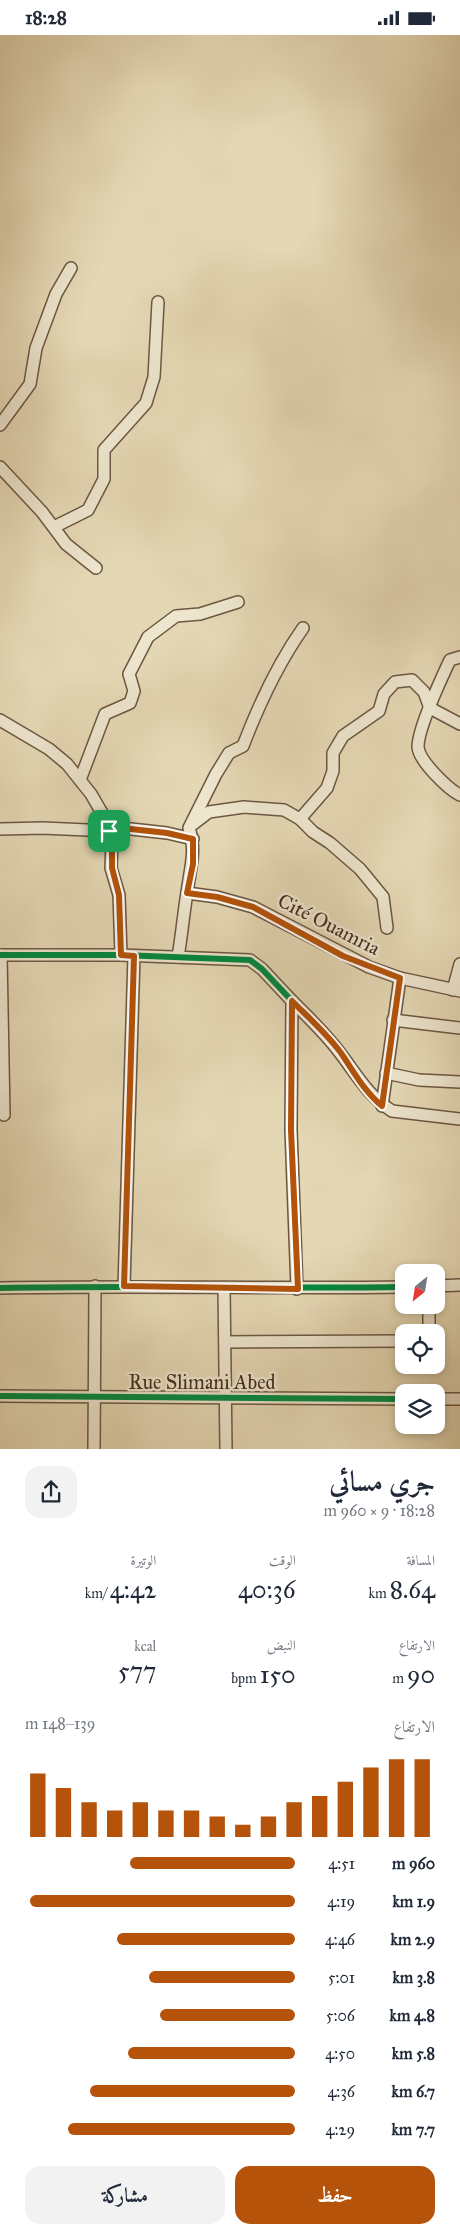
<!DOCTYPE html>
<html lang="ar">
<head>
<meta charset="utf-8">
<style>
  body { margin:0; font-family:"IM FELL Great Primer",Amiri,serif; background:#f2f2f3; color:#1f2937; direction:rtl; height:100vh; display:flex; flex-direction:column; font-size:19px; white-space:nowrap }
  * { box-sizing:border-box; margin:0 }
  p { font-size:16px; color:#747a83 }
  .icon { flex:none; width:28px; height:28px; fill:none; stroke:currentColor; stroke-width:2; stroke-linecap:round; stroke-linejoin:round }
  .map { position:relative; height:1414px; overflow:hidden; direction:ltr }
  .drawer { display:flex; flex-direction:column; background:#fff; flex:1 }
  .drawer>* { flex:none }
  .needle { width:32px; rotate:210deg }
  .tools { position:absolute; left:395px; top:1229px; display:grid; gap:10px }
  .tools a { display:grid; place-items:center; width:50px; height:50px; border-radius:10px; background:#fff; box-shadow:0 2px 8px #0003; font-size:25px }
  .pin { position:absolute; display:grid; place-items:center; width:42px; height:42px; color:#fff; margin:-21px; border-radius:10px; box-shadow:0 2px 8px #0006 }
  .round { display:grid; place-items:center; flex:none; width:52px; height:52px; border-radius:15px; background:#f2f2f3 }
  .summary { display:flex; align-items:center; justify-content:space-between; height:85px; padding:0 25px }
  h1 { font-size:28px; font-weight:600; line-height:38px }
  .figures { display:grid; grid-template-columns:repeat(3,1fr); gap:8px; height:85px; padding:5px 25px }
  .figures div { display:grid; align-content:center }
  .figures b { font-size:25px; font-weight:600 }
  .figures small { font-size:14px; font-weight:400 }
  .figures p { font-size:14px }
  .chart { height:140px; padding:10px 25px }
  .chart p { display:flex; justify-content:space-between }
  .chart svg { width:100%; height:90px; margin-top:5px; stroke:#b45309; stroke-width:6 }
  .primary-button { display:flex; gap:10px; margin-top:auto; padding:10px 25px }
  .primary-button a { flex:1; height:58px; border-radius:15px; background:#b45309; color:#fff; font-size:20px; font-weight:600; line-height:58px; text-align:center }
  .primary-button a+a { background:#f2f2f3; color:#1f2937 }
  ul { padding:0 25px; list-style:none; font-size:16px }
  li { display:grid; grid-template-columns:80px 60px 1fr; align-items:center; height:38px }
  li i { height:12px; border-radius:6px; background:#b45309 }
  .status { display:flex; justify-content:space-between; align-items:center; height:35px; padding:0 25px; background:#fff; direction:ltr }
  .status svg { height:14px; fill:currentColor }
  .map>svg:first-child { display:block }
</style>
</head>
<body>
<div class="status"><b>18:28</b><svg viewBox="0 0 49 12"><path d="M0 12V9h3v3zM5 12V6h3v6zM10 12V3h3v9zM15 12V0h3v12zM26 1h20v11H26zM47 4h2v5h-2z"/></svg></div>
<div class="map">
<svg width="460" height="1414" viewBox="0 0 460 1414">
  <rect width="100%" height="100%" fill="#e4d7b3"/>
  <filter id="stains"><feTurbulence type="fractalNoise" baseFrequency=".004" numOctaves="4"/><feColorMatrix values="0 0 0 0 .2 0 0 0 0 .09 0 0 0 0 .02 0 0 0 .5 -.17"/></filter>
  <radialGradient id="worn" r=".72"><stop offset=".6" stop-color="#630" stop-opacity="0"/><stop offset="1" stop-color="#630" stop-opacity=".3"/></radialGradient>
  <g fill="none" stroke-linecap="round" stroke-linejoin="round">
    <g stroke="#6c5742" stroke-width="14">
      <g id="minor">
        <path d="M0,390L30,349L36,313L56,259L71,233"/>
        <path d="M0,432L42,477L66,509L96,533"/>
        <path d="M54,492L88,475L104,444V415L146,368L154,342L158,267"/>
        <path d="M460,622L450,625C442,642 418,694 418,712C419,726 448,754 460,760"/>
        <path d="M430,673L460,689"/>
        <path d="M0,685L49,714L67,729L91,759L106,785L112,806L111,833L119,860L121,920"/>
        <path d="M80,745L105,679L130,668L134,656L129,639L148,602L176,581L200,579L238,567"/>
        <path d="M300,784L327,753L333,736V718L343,701L379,676L384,659L395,647L412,645L424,657L430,673"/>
        <path d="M192,790L209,777L244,772L284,775L300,784L313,797L330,808L360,834L383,862L387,893"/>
        <path d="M0,794L43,793L109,796L122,793L167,798L193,804"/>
        <path d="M187,858L217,862L253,872L369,932L400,943L460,956"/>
        <path d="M0,920H121L250,925L262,934L292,966L291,1095L297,1254"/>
        <path d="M1,920L4,1080"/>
        <path d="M178,922C182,898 184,875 188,851C191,830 196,814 189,793L216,739L229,718L243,711C259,669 277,630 303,593"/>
        <path d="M453,955L460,929"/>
        <path d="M292,966C309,983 326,999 340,1018C357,1040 368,1061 392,1076L460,1084"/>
        <path d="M393,985L460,993"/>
        <path d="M386,1038L419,1045L460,1047"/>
        <path d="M382,1071L400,943"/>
        <path d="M124,1251L134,921"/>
        <path d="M436,1251L460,1250"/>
        <path d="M0,1253C135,1250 269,1254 404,1252"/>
        <path d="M224,1253L226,1414"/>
        <path d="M429,1298V1270"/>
        <path d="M225,1307L404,1306"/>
        <path d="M0,1361L404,1364"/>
        <path d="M436,1364H460"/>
        <path d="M94,1414L95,1251"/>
      </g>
    </g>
    <use href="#minor" stroke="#ede5ce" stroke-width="11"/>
    <g stroke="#ede5ce" stroke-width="9">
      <g id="cycleway">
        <path d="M0,920H121L250,925L262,934L292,966L291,1095L297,1254"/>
        <path d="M0,1253C135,1250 269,1254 404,1252"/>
        <path d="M0,1361L404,1364"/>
      </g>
    </g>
    <use href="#cycleway" stroke="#00873e" stroke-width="6"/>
  </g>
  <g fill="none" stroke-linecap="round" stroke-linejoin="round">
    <g stroke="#fff" stroke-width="10">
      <path id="route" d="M122,793L167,798L193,804V829L187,858L217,862L253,872L343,921L400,943L382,1071C364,1056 354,1037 341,1018C327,999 309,983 292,966L291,1095L298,1254L124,1251L134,921L121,920L119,860L112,833V806L109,796Z"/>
    </g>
    <use href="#route" stroke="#b45309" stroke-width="6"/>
  </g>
  <g text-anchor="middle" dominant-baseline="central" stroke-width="5" stroke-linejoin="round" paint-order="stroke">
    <g font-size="20" fill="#442c1d" stroke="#ede5ce">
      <text transform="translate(329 889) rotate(27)">Cité Ouamria</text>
      <text x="202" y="1347">Rue Slimani Abed</text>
    </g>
  </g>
  <rect width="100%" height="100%" filter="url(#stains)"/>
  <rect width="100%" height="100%" fill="url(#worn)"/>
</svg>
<div class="tools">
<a><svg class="needle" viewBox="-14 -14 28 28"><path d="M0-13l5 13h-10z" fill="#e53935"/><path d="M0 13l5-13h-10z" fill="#747a83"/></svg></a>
<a><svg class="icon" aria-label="locate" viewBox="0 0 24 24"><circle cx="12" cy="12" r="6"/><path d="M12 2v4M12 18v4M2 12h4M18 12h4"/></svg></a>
<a><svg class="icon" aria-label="layers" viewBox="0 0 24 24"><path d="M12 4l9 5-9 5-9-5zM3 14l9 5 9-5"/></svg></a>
</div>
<div class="pin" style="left:109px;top:796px;background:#1e9e55"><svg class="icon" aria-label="arrive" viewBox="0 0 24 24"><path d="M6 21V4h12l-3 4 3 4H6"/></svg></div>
</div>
<section class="drawer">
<div class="summary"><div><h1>جري مسائي</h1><p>18:28 · 9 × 960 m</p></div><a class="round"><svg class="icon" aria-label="share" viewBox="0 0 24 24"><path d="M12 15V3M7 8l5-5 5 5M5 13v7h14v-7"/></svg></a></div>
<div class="figures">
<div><p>المسافة</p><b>8.64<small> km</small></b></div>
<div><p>الوقت</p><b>40:36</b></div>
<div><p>الوتيرة</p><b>4:42<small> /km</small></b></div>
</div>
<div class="figures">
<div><p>الارتفاع</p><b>90<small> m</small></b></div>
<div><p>النبض</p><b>150<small> bpm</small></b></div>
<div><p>kcal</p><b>577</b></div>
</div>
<div class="chart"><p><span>الارتفاع</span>139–148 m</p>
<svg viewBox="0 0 160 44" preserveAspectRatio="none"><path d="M5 44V13M15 44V20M25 44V27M35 44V31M45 44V27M55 44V31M65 44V31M75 44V34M85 44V38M95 44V34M105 44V27M115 44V24M125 44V17M135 44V10M145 44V6M155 44V6"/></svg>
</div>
<ul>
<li><b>960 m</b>4:51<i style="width:61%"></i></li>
<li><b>1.9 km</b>4:19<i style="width:98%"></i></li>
<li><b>2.9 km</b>4:46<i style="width:66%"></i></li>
<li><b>3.8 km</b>5:01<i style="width:54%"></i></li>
<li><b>4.8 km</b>5:06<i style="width:50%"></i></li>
<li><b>5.8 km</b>4:50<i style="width:62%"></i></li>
<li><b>6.7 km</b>4:36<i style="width:76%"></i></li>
<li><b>7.7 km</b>4:29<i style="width:84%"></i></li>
</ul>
<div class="primary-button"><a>حفظ</a><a>مشاركة</a></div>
</section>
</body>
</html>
